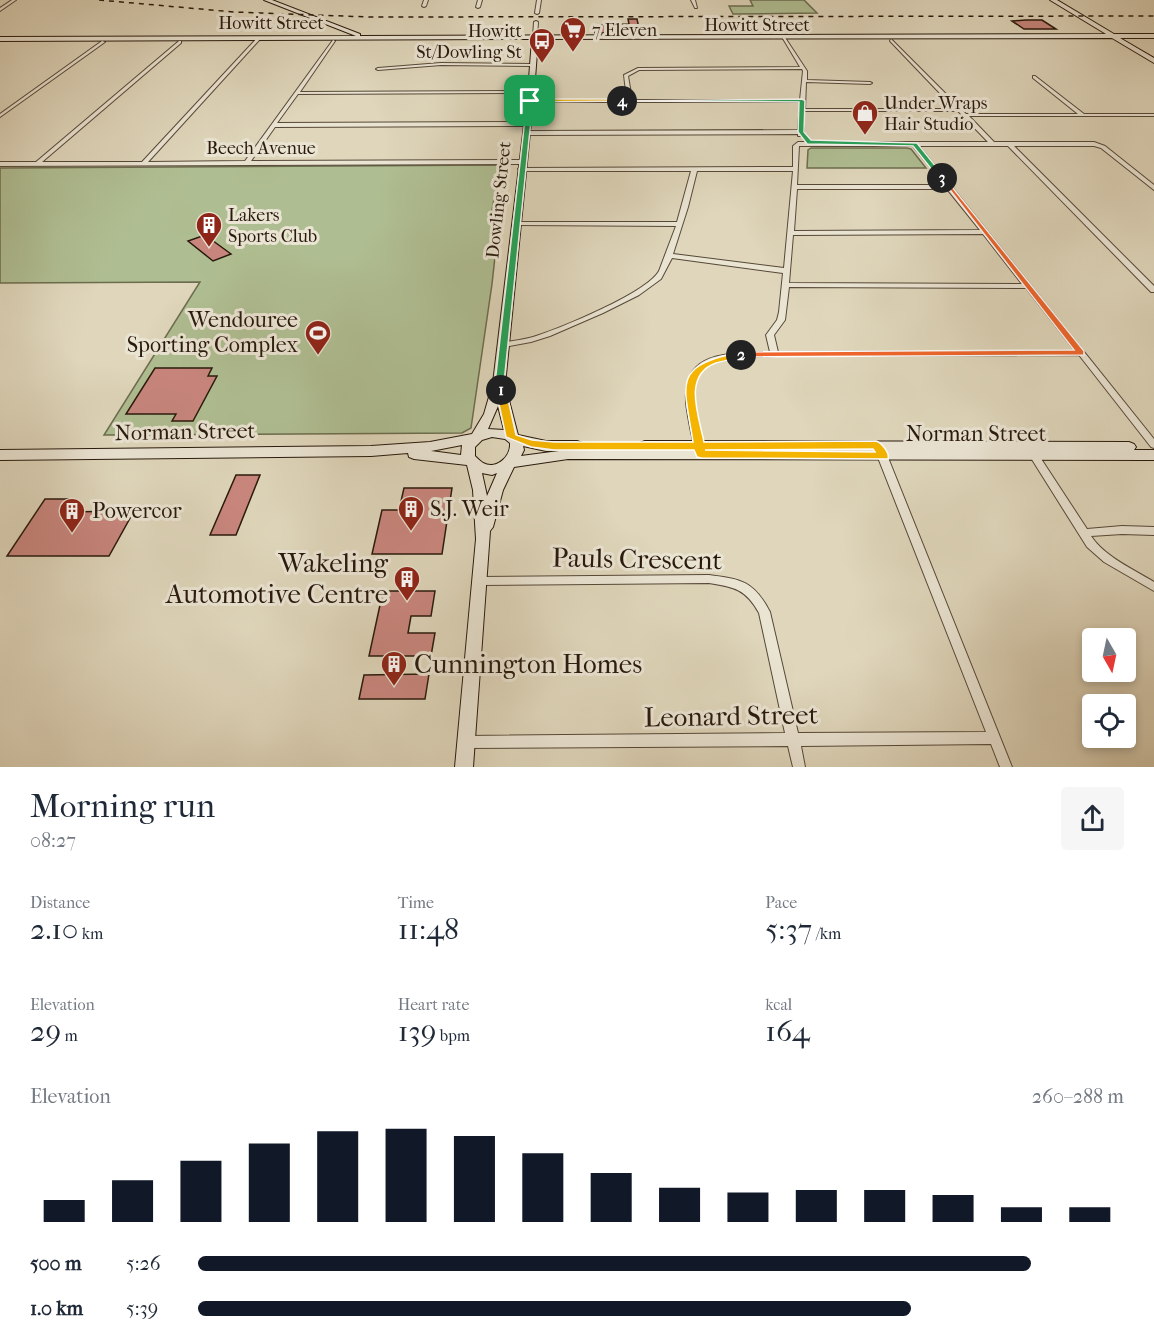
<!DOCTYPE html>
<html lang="en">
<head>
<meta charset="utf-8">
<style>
  body { margin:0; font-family:"IM FELL French Canon",serif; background:#f6f6f7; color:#1f2937; height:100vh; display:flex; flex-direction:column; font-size:22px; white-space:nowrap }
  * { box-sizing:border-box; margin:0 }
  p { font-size:20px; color:#747a83 }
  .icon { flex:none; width:33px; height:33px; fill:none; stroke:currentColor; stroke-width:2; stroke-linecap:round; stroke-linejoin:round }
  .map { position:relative; height:767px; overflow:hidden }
  .sheet { display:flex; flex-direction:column; background:#fff; flex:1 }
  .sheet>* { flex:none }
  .needle { width:39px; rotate:171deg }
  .controls { position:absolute; left:1082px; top:628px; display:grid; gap:12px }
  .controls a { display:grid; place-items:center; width:54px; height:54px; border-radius:6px; background:#fff; box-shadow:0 3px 9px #0003; font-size:30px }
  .pin { position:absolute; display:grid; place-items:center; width:51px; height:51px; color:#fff; margin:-26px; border-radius:12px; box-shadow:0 3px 9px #0006 }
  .km { position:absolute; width:30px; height:30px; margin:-15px; border-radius:50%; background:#222; color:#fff; font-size:16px; line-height:30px; text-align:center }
  .round { display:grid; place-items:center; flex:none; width:63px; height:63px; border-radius:6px; background:#f6f6f7 }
  .head { display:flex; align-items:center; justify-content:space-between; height:102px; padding:0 30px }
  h1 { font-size:33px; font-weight:600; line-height:45px }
  .metrics { display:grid; grid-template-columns:repeat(3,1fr); gap:9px; height:102px; padding:6px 30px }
  .metrics div { display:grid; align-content:center }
  .metrics b { font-size:30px; font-weight:600 }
  .metrics small { font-size:16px; font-weight:400 }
  .metrics p { font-size:16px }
  .chart { height:168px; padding:12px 30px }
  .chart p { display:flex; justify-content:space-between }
  .chart svg { width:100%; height:108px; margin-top:6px; stroke:#111827; stroke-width:6 }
  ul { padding:0 30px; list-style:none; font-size:20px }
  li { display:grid; grid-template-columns:96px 72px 1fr; align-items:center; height:45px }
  li i { height:15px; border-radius:8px; background:#111827 }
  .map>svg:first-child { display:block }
</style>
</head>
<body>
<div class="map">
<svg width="1154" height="767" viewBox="0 0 1154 767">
  <rect width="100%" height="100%" fill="#dfd6bb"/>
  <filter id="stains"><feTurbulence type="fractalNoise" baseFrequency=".00333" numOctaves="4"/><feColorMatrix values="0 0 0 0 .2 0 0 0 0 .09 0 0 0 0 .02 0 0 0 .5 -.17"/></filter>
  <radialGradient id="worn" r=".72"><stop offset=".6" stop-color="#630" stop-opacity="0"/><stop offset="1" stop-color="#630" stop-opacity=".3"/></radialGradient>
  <g fill="#afbe92" stroke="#6c6c4f" stroke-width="1.5">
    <path d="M750,0H804L817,13L733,14L729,6H753Z"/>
    <path d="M811,148H907L911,149L926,168H807L808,150Z"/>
    <path d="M500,165L492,210L500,211L492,284L471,428L462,433L104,435L200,282L0,283V168Z"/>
  </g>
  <g fill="#c9867e" stroke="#28190c" stroke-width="1.5">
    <path d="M628,19H637L640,33H595V25L629,24Z"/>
    <path d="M1026,20H1042L1056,29H1024L1012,21Z"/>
    <path d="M205,235L231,254L213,261L188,241Z"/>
    <path d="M155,368H212L208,376H217L193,421H172L176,414H126Z"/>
    <path d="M236,475H260L236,535H210Z"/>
    <path d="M404,488H452L442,554H372L382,510H399Z"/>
    <path d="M45,499H70L62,512L134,511L109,556H7Z"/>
    <path d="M383,591H435L431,616H411L408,633H435L431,656H369Z"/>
    <path d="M429,674L425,699H359L364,675Z"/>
  </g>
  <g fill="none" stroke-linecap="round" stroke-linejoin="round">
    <g stroke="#564838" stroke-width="2">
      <g id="street">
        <path d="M12,0H16L0,11V8Z"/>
        <path d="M424,0H428L426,6L424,7L422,6Z"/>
        <path d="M478,0H482L480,7L478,8L476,7Z"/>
        <path d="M537,0H541L539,13L537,14L535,13Z"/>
        <path d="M691,0H695L697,8H695Z"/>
        <path d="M536,21L538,22L537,37L535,38L533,37L534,22Z"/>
        <path d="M784,36L807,71V80L870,82L872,83L870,84L806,82L805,109H955L890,41L891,39L966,114H1078L1033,78V76H1035L1084,114H1154V116H969L994,142H1094L1105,146L1154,185V190L1101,148L1094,146H1014L1154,286V292H1151L1008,146H919L1154,439V448L1151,447L1079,355L775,356C748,357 696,353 693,390C692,410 700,431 705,450L703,452H697C692,441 690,428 688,416C675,352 721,353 770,352L766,335L777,320L779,312L783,273L672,258L661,279L639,295L603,313L550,336L531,342L504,347H501L500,345L501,343C512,341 523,340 533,337C559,329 647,293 659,271L676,226L517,225L515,224V222H677L691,171H521L518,169L519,168L793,167V146L798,142H988L958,111H804V132L802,136H798V134L526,135L523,133L526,131L798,130L800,102H530L528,101L530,100H627L624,75L638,68L800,67L782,37ZM802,69L803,71L800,100H632L628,76L639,70ZM799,146H913L945,185H797ZM697,171H793L784,268L673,254L688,207ZM797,189H947L980,230L794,231ZM983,234L1022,284L789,283L793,235ZM789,287L1026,288L1075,351L778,352L774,335L785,320Z"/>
        <path d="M258,37L261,38L148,162L245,161L333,40L335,41L300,92L531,91L533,92L531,93L298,94L277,123L527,122L530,124L527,126L275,127L251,161L522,160L525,162L522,164L0,166V162H36L179,41H181V43L42,162H142Z"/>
        <path d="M102,41L105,42L0,117V114Z"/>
        <path d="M441,63L532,64L534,65L532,66L441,65L378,70L376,69L378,68Z"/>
        <path d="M880,447L883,448L885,450L1012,767H1000L991,744L801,746L805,767H793L788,746L467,748L463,746L461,742L463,738L467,736L785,733L759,613C746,589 734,587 709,583L480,585L476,584L475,581L476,578L480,577L709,575C741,579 754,581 770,612L798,733L986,732L875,450L877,448Z"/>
        <path d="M1031,447L1034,448L1087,529L1122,526L1154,527V535L1122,534L1091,536C1105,557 1133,569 1154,582V591L1104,562L1087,547L1026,450L1028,448Z"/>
      </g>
    </g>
    <g stroke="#28190c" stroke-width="2">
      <path id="secondary" d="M264,0H272L360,34V36L1106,34L1050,0H1057L1114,34H1154V38H1120L1154,58V63L1112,38L538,39L534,92L505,385L518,435L546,441H577L582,443L584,446L581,449H641L638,446L640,443L645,441L1129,442L1134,444L1136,447L1134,450H1154V460L568,459L514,467L503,490L493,527L490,531L473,767H455L476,539L473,490L467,465L414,459L409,457L408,453L371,456L0,460V450L371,446L430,442L472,434L484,414L493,383L528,92L532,39L0,41V37L356,36ZM498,406L504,430L488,429ZM492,437L505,439L510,443C511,457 496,470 483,463C480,461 477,458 475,456V447L482,440ZM462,445L461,455L431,451ZM523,446L546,451H559L521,456L524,450ZM482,473L492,475L497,473L487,496Z"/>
    </g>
    <use href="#street" fill="#eae4d3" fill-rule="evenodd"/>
    <use href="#secondary" fill="#eae4d3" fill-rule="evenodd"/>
    <path stroke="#28190c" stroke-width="1.5" stroke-dasharray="5 5" stroke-linecap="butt" d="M99,0L234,12L369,17L1154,16"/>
  </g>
  <path fill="#22a559" stroke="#fff" stroke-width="1.5" d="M530,99L533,101L504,383L506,390L501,393L496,390L495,383L527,101Z"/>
  <path fill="#f5b400" stroke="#fff" stroke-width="1.5" fill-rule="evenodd" d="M741,352L744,353V357C735,359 725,360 716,363C682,375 699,416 704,442L876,441C882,443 890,453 888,459L701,458L697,457L694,450H554L531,447L506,437L496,390L501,387L506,390L516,435L532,440L554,442H693C684,383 671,366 741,352ZM873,449L875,452L705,450Z"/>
  <path fill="#f0652b" stroke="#fff" stroke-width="1.5" d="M940,177H944L1084,351V355L738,357V353L741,352L1074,350Z"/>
  <path fill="#22a559" stroke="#fff" stroke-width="1.5" d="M802,99L805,101L804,132L811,140L917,143L945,178L940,180L913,146L807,144L798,132L799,102L620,101Z"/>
  <path fill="#f5b400" stroke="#fff" stroke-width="1.5" d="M530,99H622L625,101L528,102Z"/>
  <defs>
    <g id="supermarket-pin" transform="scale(1.35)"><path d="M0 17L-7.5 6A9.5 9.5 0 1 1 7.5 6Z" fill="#8f2418" stroke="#eae4d3"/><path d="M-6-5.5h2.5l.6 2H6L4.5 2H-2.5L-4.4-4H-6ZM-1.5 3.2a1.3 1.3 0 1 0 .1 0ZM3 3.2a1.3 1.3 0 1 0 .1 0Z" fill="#fff"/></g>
    <g id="bus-pin" transform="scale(1.35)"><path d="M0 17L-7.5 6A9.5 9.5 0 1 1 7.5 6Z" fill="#8f2418" stroke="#eae4d3"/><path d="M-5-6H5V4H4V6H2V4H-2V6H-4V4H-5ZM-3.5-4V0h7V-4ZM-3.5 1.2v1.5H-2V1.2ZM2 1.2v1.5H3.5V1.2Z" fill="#fff"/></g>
    <g id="shop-pin" transform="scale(1.35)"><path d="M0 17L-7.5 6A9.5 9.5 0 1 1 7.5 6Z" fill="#8f2418" stroke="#eae4d3"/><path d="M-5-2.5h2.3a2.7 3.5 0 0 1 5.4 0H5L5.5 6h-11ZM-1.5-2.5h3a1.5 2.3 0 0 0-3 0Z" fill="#fff"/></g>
    <g id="building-pin" transform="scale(1.35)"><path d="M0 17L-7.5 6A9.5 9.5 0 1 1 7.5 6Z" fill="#8f2418" stroke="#eae4d3"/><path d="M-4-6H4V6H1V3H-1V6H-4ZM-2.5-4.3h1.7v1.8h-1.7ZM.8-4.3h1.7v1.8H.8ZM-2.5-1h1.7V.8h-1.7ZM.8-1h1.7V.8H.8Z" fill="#fff"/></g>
    <g id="stadium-pin" transform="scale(1.35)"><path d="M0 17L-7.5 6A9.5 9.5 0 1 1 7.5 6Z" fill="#8f2418" stroke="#eae4d3"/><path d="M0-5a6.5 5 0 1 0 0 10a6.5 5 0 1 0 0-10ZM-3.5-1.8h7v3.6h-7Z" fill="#fff"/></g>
  </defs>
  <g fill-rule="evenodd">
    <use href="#supermarket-pin" x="573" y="30"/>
    <use href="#bus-pin" x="542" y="41"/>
    <use href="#shop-pin" x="865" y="113"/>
    <use href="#building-pin" x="209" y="225"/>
    <use href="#stadium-pin" x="318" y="333"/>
    <use href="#building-pin" x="411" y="509"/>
    <use href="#building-pin" x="72" y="511"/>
    <use href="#building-pin" x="407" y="579"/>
    <use href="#building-pin" x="394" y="664"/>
  </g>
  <g text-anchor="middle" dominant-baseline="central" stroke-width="6" stroke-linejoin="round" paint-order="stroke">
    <g font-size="18" fill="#28190c" stroke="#eae4d3">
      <text x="271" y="23">Howitt Street</text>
      <text x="757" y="25">Howitt Street</text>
      <text x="261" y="148">Beech Avenue</text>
      <text transform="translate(499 200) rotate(-84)">Dowling Street</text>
    </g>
    <g font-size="18" fill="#28190c" stroke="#eae4d3" text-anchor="start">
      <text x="592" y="30">7 Eleven</text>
      <text x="522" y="31" text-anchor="end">Howitt<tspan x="522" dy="21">St/Dowling St</tspan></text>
      <text x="884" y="103">Under Wraps<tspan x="884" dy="21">Hair Studio</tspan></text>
      <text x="228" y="215">Lakers<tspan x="228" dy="21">Sports Club</tspan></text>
    </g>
    <g font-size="22" fill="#28190c" stroke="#eae4d3" text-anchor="start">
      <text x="298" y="320" text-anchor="end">Wendouree<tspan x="298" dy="25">Sporting Complex</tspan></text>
      <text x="430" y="509">S.J. Weir</text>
      <text x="92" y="511">Powercor</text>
    </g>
    <g font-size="22" fill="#28190c" stroke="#eae4d3">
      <text transform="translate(185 432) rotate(-1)">Norman Street</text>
      <text x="976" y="434">Norman Street</text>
    </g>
    <g font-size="27" fill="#28190c" stroke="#eae4d3">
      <text transform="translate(637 559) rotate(1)">Pauls Crescent</text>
      <text transform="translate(731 716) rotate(-1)">Leonard Street</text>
    </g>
    <g font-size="27" fill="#28190c" stroke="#eae4d3" text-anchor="end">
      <text x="388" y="563">Wakeling<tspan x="388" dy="31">Automotive Centre</tspan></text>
      <text x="414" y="664" text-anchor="start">Cunnington Homes</text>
    </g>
  </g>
  <rect width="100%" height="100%" filter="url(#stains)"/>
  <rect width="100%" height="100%" fill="url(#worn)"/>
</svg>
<div class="controls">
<a><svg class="needle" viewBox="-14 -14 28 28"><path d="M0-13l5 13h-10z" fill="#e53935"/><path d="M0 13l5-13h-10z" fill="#747a83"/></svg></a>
<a><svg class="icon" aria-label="locate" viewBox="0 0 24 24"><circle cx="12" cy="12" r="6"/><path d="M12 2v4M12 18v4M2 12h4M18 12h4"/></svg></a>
</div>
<div class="pin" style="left:530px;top:101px;background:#1e9e55"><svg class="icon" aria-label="arrive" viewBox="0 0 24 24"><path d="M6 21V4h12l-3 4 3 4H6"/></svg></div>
<b class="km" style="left:501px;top:390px">1</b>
<b class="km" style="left:741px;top:355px">2</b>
<b class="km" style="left:942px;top:178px">3</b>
<b class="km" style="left:622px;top:101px">4</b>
</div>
<section class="sheet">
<div class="head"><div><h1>Morning run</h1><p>08:27</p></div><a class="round"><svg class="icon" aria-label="share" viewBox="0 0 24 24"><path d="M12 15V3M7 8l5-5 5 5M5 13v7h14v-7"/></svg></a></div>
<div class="metrics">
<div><p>Distance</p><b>2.10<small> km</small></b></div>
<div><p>Time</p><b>11:48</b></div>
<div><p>Pace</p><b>5:37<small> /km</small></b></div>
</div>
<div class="metrics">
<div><p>Elevation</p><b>29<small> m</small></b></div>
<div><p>Heart rate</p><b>139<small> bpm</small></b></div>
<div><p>kcal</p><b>164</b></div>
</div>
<div class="chart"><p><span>Elevation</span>260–288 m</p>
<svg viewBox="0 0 160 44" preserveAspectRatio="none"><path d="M5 44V35M15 44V27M25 44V19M35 44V12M45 44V7M55 44V6M65 44V9M75 44V16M85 44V24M95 44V30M105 44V32M115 44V31M125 44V31M135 44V33M145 44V38M155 44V38"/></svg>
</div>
<ul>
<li><b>500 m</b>5:26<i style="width:90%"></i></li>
<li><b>1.0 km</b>5:39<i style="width:77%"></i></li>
</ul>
</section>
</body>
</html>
